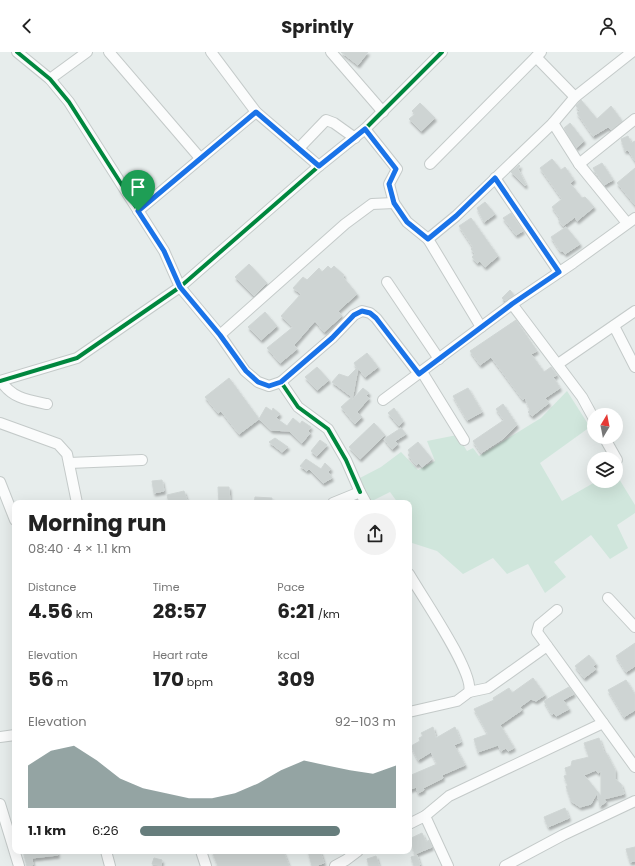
<!DOCTYPE html>
<html lang="en">
<head>
<meta charset="utf-8">
<style>
  body { margin:0; font-family:Poppins,sans-serif; background:#f2f2f2; color:#222; height:100vh; display:flex; flex-direction:column; font-size:15px; white-space:nowrap }
  * { box-sizing:border-box; margin:0 }
  p { font-size:13px; color:#767676 }
  .icon { flex:none; width:22px; height:22px; fill:none; stroke:currentColor; stroke-width:2; stroke-linecap:round; stroke-linejoin:round }
  .map { position:relative; flex:1; overflow:hidden }
  .drawer { position:absolute; left:12px; top:448px; width:400px; height:354px; display:flex; flex-direction:column; background:#fff; border-radius:8px; box-shadow:0 4px 16px #0002 }
  .drawer>* { flex:none }
  .needle { width:26px; rotate:10deg }
  .buttons { position:absolute; left:587px; top:356px; display:grid; gap:8px }
  .buttons a { display:grid; place-items:center; width:36px; height:36px; border-radius:50%; background:#fff; box-shadow:0 4px 16px #0002; font-size:20px }
  .pin { position:absolute; display:grid; place-items:center; width:34px; height:34px; color:#fff; margin:-41px -17px; border-radius:50% 50% 50% 0; rotate:-45deg; box-shadow:0 0 4px #0007 }
  .pin .icon { rotate:45deg }
  .round { display:grid; place-items:center; flex:none; width:42px; height:42px; border-radius:21px; background:#f2f2f2 }
  .head { display:flex; align-items:center; justify-content:space-between; height:68px; padding:0 16px }
  h1 { font-size:22px; font-weight:700; line-height:30px }
  .stats { display:grid; grid-template-columns:repeat(3,1fr); gap:6px; height:68px; padding:4px 16px }
  .stats div { display:grid; align-content:center }
  .stats b { font-size:20px; font-weight:700 }
  .stats small { font-size:11px; font-weight:400 }
  .stats p { font-size:11px }
  .chart { height:112px; padding:8px 16px }
  .chart p { display:flex; justify-content:space-between }
  .chart svg { width:100%; height:72px; margin-top:4px; fill:#677e7d; opacity:.7 }
  ul { padding:0 16px; list-style:none; font-size:13px }
  li { display:grid; grid-template-columns:64px 48px 1fr; align-items:center; height:30px }
  li i { height:10px; border-radius:5px; background:#677e7d }
  header { display:flex; justify-content:space-between; align-items:center; height:52px; padding:0 16px; background:#fff; font-size:18px; font-weight:700 }
  .map>svg:first-child { display:block }
</style>
</head>
<body>
<header><svg class="icon" aria-label="back" viewBox="0 0 24 24"><path d="M15 5l-7 7 7 7"/></svg>Sprintly<svg class="icon" aria-label="person" viewBox="0 0 24 24"><circle cx="12" cy="8" r="4"/><path d="M4 21q1-7 8-7t8 7"/></svg></header>
<div class="map">
<svg width="635" height="814" viewBox="0 0 635 814">
  <defs>
    <filter id="shadow"><feDropShadow dx="1.5" dy="3" stdDeviation="1" flood-color="#0004"/></filter>
  </defs>
  <rect width="100%" height="100%" fill="#e7edec"/>
  <path fill="#d0e6dc" d="M567,339L590,375L540,411L562,449L597,429H616V422L635,453V461L617,473L628,496L610,507L591,483L554,510L566,525L545,541L528,512L507,522L493,506L463,522L437,499L409,490V451H398L390,440L370,450L358,427L381,415L401,400L418,418L435,409L427,389L457,383L467,399L473,396L479,404L541,366Z"/>
  <g fill="#ced4d3" stroke="#d0d6d5" fill-rule="evenodd" filter="url(#shadow)">
    <path d="M341,0H368L358,13Z"/>
    <path d="M581,48L597,67L611,54L622,69L611,78L608,75L593,84L577,61L580,59L576,54Z"/>
    <path d="M420,51L435,66L421,79L409,67L415,62L412,59Z"/>
    <path d="M570,71L584,89L576,96L564,76Z"/>
    <path d="M628,84L631,91L635,89V109L628,98L625,99L621,87Z"/>
    <path d="M552,107L561,118L565,115L574,128L570,131L582,146L585,145L594,155L577,169L575,165L563,174L558,167L560,166L552,155L562,147L540,116Z"/>
    <path d="M602,111L613,128L604,133L593,116Z"/>
    <path d="M519,113L520,114L518,117L526,133L525,134L511,120Z"/>
    <path d="M635,116V153L617,131Z"/>
    <path d="M485,150L495,162L484,170L477,156Z"/>
    <path d="M511,161L523,179L516,183L503,166Z"/>
    <path d="M471,166L498,204L485,215L480,209L477,211L472,205L475,202L471,197L473,195L459,174Z"/>
    <path d="M566,175L580,192L565,202L563,199H560L551,185Z"/>
    <path d="M249,212L267,231L254,244L235,225Z"/>
    <path d="M328,214L331,217L334,214L344,223L343,225L357,242L338,259L342,264L324,280L315,269L294,293L297,297L280,311L267,296L293,275L281,264L301,242L293,236L303,225L307,228L319,216L322,220Z"/>
    <path d="M510,238L514,243L505,249L502,246Z"/>
    <path d="M265,260L277,274L261,288L248,275Z"/>
    <path d="M516,268L537,299L531,302L544,320L551,315L557,323L553,325L560,336L545,346L549,351L532,364L528,360L530,358L525,346L523,348L491,305L480,313L470,299Z"/>
    <path d="M367,301L378,315L365,325L358,316L352,348L363,336L369,341L366,344L369,346L357,360L362,365L355,372L341,355L352,345L332,330L339,322L348,325L357,316L354,311Z"/>
    <path d="M317,315L329,328L317,338L305,325Z"/>
    <path d="M229,326L259,367L239,382L221,359L218,361L205,345Z"/>
    <path d="M468,336L482,360L467,368L453,344Z"/>
    <path d="M503,352L517,373L504,386L481,401L473,389L504,368L496,357Z"/>
    <path d="M266,355L272,359L273,356L280,362L276,366L287,374L293,366L300,372L302,369L311,375L308,379L310,381L302,391L289,379L271,378L259,367Z"/>
    <path d="M394,356L403,369L399,374L388,361Z"/>
    <path d="M374,371L385,383L360,407L349,395Z"/>
    <path d="M401,376L406,382L395,389L398,392L392,397L384,387Z"/>
    <path d="M275,386L288,395L282,400L269,390Z"/>
    <path d="M320,388L327,393L317,404L311,399Z"/>
    <path d="M418,390L432,407L422,415L419,411L416,413L408,403L410,401L408,398Z"/>
    <path d="M306,407L321,417L325,411L331,417L328,420L332,426L323,431L309,417L307,419L300,414Z"/>
    <path d="M162,428L164,439L154,441L152,429Z"/>
    <path d="M218,435H229L230,451H219Z"/>
    <path d="M184,439L188,451H169L167,443Z"/>
    <path d="M255,445L272,446V451H254Z"/>
    <path d="M635,591V614L626,620L616,604Z"/>
    <path d="M589,603L596,612L593,614L596,617L584,626L575,614Z"/>
    <path d="M533,626L545,643L536,649L531,647L520,655L522,658L500,673L514,696L508,699L506,696L501,699L498,693L478,700L474,687L488,682L474,657L494,648L493,646L509,636L512,641Z"/>
    <path d="M626,628L635,643V658L624,665L608,638Z"/>
    <path d="M569,635L574,642L563,648L569,657L556,664L554,661L552,663L544,649Z"/>
    <path d="M433,675L436,686L455,675L461,690L454,693L465,713L442,723L443,726L423,736L424,738L418,741L416,735L409,738V724L437,712L431,700L418,708L411,694L420,689L419,686L423,684L421,681Z"/>
    <path d="M599,686L604,700L605,699L615,718V727L621,732L624,742L604,747L606,750L600,754L597,741L591,752L580,755L571,749L566,734H568L564,724L567,723L565,716L571,714L572,709L589,705L584,691ZM596,718L598,721L601,719V744L584,723Z"/>
    <path d="M565,756L569,766L548,775L544,765Z"/>
    <path d="M422,781L426,790L429,788L432,795L415,802L409,787Z"/>
    <path d="M635,795V809L630,810L626,797Z"/>
    <path d="M23,799H57L58,803L32,806L33,813L27,814Z"/>
    <path d="M212,799H283L289,814H218Z"/>
    <path d="M308,799H320L324,811L318,813V814H312Z"/>
    <path d="M417,803L420,813L414,814L411,805Z"/>
    <path d="M376,804L379,814H369L367,807Z"/>
    <path d="M154,806L162,808L161,814L152,812Z"/>
  </g>
  <g fill="none" stroke-linecap="round" stroke-linejoin="round">
    <g stroke="#c4cac9" stroke-width="12">
      <g id="minor">
        <path d="M17,0L50,27L69,50L164,199L180,235L220,283L245,319L258,330L269,334L281,330L298,355L328,377L346,408L360,440"/>
        <path d="M109,0L200,106"/>
        <path d="M211,0L256,60L319,114"/>
        <path d="M331,0L383,60"/>
        <path d="M536,5L575,45"/>
        <path d="M50,27L87,0"/>
        <path d="M553,71L579,112L627,171"/>
        <path d="M365,77L397,117L389,132L394,151L407,170L428,187"/>
        <path d="M302,93L326,68L334,71L355,86"/>
        <path d="M430,112L541,0"/>
        <path d="M579,112L635,67"/>
        <path d="M495,126L559,220"/>
        <path d="M138,159L256,60"/>
        <path d="M387,230L439,307"/>
        <path d="M512,252L582,345L594,367"/>
        <path d="M614,274L635,315"/>
        <path d="M481,275L428,187L456,164L553,71L575,45L632,0"/>
        <path d="M220,283L345,172L372,152L394,151"/>
        <path d="M558,312L635,259"/>
        <path d="M422,320L464,388"/>
        <path d="M0,329L77,306L180,235L319,114L365,77L442,0"/>
        <path d="M1,329C12,346 27,348 47,352"/>
        <path d="M281,330L332,286L354,263L362,259L370,261L376,266L419,322"/>
        <path d="M383,348L512,252L573,211L635,166"/>
        <path d="M0,371L58,392L67,402L77,451"/>
        <path d="M604,385L617,408"/>
        <path d="M69,411L142,408"/>
        <path d="M0,430L15,468"/>
        <path d="M333,451L360,440L366,451"/>
        <path d="M409,522C421,543 475,621 469,640L457,649L409,660"/>
        <path d="M608,546L635,575"/>
        <path d="M557,558L539,573L537,580L635,715"/>
        <path d="M469,640L488,636L547,594"/>
        <path d="M0,685L15,683"/>
        <path d="M0,752L19,814"/>
        <path d="M425,764L449,744L603,671"/>
        <path d="M409,772L425,764L448,814"/>
        <path d="M106,799L110,814"/>
        <path d="M201,799L206,814"/>
        <path d="M335,814L346,808L358,799"/>
        <path d="M505,814L563,783L635,749"/>
      </g>
    </g>
    <use href="#minor" stroke="#fbfcfc" stroke-width="10"/>
    <g stroke="#f6fbfa" stroke-width="6">
      <g id="cycleway">
        <path d="M17,0L50,27L69,50L164,199L180,235L220,283L245,319L258,330L269,334L281,330L298,355L328,377L346,408L360,440"/>
        <path d="M0,329L77,306L180,235L319,114L365,77L442,0"/>
      </g>
    </g>
    <use href="#cycleway" stroke="#00873e" stroke-width="4"/>
  </g>
  <g fill="none" stroke-linecap="round" stroke-linejoin="round">
    <g stroke="#fff" stroke-width="8">
      <path id="route" d="M256,60L319,114L365,77L396,117L389,132L394,151L407,170L428,187L456,164L495,126L559,220L512,252L419,322L376,266L370,261L362,259L354,263L332,286L281,330L269,334L258,330L246,319L220,283L180,235L164,199L138,159Z"/>
    </g>
    <use href="#route" stroke="#1a73e8" stroke-width="5"/>
  </g>
</svg>
<div class="buttons">
<a><svg class="needle" viewBox="-14 -14 28 28"><path d="M0-13l5 13h-10z" fill="#e53935"/><path d="M0 13l5-13h-10z" fill="#767676"/></svg></a>
<a><svg class="icon" aria-label="layers" viewBox="0 0 24 24"><path d="M12 4l9 5-9 5-9-5zM3 14l9 5 9-5"/></svg></a>
</div>
<div class="pin" style="left:138px;top:159px;background:#1e9e55"><svg class="icon" aria-label="arrive" viewBox="0 0 24 24"><path d="M6 21V4h12l-3 4 3 4H6"/></svg></div>
<section class="drawer">
<div class="head"><div><h1>Morning run</h1><p>08:40 · 4 × 1.1 km</p></div><a class="round"><svg class="icon" aria-label="share" viewBox="0 0 24 24"><path d="M12 15V3M7 8l5-5 5 5M5 13v7h14v-7"/></svg></a></div>
<div class="stats">
<div><p>Distance</p><b>4.56<small> km</small></b></div>
<div><p>Time</p><b>28:57</b></div>
<div><p>Pace</p><b>6:21<small> /km</small></b></div>
</div>
<div class="stats">
<div><p>Elevation</p><b>56<small> m</small></b></div>
<div><p>Heart rate</p><b>170<small> bpm</small></b></div>
<div><p>kcal</p><b>309</b></div>
</div>
<div class="chart"><p><span>Elevation</span>92–103 m</p>
<svg viewBox="0 0 160 44" preserveAspectRatio="none"><path d="M0 44V18L10 9L20 6L30 15L40 26L50 32L60 35L70 38L80 38L90 35L100 29L110 21L120 15L130 18L140 21L150 23L160 18V44z"/></svg>
</div>
<ul>
<li><b>1.1 km</b>6:26<i style="width:78%"></i></li>
</ul>
</section>
</div>
</body>
</html>
